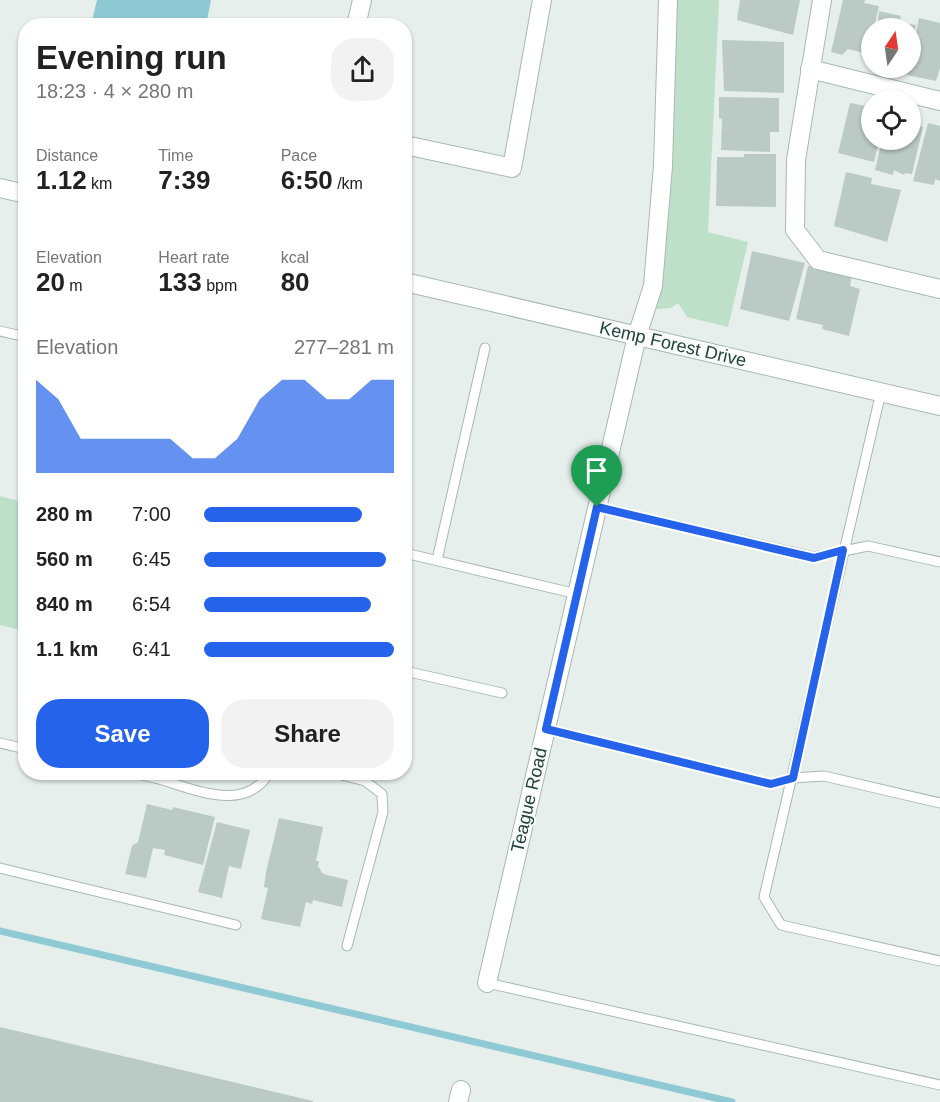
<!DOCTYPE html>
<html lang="en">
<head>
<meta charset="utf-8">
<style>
  body { margin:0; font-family:Helvetica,sans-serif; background:#f2f2f2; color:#222; height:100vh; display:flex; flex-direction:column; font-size:22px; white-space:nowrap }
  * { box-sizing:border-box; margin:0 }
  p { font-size:20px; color:#767676 }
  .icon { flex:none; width:33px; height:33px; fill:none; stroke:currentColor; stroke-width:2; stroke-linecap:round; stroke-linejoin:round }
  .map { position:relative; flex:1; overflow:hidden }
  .side { position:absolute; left:18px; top:18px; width:394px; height:762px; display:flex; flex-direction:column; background:#fff; border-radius:24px; box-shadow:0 2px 4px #0004 }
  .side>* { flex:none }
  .needle { width:39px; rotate:13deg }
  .buttons { position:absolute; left:861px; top:18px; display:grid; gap:12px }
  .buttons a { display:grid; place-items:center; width:60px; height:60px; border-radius:50%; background:#fff; box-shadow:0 2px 4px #0004; font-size:30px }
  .pin { position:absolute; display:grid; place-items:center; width:51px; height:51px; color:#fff; margin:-62px -26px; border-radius:50% 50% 50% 0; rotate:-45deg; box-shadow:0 0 6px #0007 }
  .pin .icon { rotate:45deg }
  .round { display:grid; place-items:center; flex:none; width:63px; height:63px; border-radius:24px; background:#f2f2f2 }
  .overview { display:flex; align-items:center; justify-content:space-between; height:102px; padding:0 18px }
  h1 { font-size:33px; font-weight:600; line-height:45px }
  .metrics { display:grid; grid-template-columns:repeat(3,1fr); gap:9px; height:102px; padding:6px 18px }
  .metrics div { display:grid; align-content:center }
  .metrics b { font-size:26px; font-weight:600 }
  .metrics small { font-size:16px; font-weight:400 }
  .metrics p { font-size:16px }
  .chart { height:168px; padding:12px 18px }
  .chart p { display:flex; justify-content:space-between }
  .chart svg { width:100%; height:108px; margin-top:6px; fill:#2563eb; opacity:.7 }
  .primary-button { display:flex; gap:12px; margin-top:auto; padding:12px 18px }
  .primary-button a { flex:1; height:69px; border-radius:24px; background:#2563eb; color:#fff; font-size:24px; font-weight:600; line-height:69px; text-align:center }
  .primary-button a+a { background:#f2f2f2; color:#222 }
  ul { padding:0 18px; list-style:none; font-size:20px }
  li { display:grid; grid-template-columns:96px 72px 1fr; align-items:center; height:45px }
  li i { height:15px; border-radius:8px; background:#2563eb }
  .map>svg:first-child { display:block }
</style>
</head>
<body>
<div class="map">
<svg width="940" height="1102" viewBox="0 0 940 1102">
  <rect width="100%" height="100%" fill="#e6efeb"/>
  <g fill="#bfe0c8">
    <path d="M668,0H719L708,232L748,242L728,327L687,317L678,303L671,308L645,310Z"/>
    <path d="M0,496L25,503V631L0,625Z"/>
  </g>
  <path fill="#8ec9d4" d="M97,0H211L206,25H91Z"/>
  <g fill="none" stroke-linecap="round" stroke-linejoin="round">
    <path stroke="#8ec9d4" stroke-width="7" d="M0,931L732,1102"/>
  </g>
  <g fill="#bbcac4">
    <path d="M740,0H800L793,35L737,20Z"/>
    <path d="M843,0H865L864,3L879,6L868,54L848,49L842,55L831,52Z"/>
    <path d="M879,11L901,16L899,22L916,25L911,45L910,28H877Z"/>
    <path d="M919,18L940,23V68L936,81L907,75Z"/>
    <path d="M722,40L784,42V93L724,91Z"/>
    <path d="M879,68H906L905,74Z"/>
    <path d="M719,97L779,98V132H770V152L721,150L722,119L719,118Z"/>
    <path d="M850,103L872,107V140H879L874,162L838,153Z"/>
    <path d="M928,123L940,126V181L935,179L934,185L913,181Z"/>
    <path d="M910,124L923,127L912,174L905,173L904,175L894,170L893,175L875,170L882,140H910Z"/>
    <path d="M744,154H776V207L716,206L717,157H744Z"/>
    <path d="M846,172L872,178L871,184L901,190L887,242L834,226Z"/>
    <path d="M752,251L805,263L789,321L740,309Z"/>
    <path d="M808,266L852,275L850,286L860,289L849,336L822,329L823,325L796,319Z"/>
    <path d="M147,804L172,810L173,807L215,817L203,865L164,855L165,850L153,848L146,878L125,874L132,846L138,842Z"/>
    <path d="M279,818L323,827L316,861H319L318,866L323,874L348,880L342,907L313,900L312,904L306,902L300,927L261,919L268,888L264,887L266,872Z"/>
    <path d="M217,822L250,830L241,869L229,866L222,898L198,892Z"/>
    <path d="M0,1027L313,1101V1102H0Z"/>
  </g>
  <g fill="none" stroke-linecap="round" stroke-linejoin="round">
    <g stroke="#a8b8b2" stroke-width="11">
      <g id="service">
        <path d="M0,331L26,337"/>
        <path d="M881,392L764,897L781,925L940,961"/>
        <path d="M597,507L814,557L868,546L940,562"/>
        <path d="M405,553L577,594"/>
        <path d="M437,560L485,348"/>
        <path d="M405,671L502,693"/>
        <path d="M546,729L771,784L793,778L824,776L940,803"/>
        <path d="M0,743L26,749"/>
        <path d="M130,772L155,778"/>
        <path d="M156,772L155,778C193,788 244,815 270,772"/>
        <path d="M330,772L365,781L382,794L383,812L347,946"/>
        <path d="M0,868L236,925"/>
        <path d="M487,983L940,1085"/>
      </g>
    </g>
    <g stroke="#a8b8b2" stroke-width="20">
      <g id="minor">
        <path d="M822,0L796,160L795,230L818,260L940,289"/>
        <path d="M356,26L362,0"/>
        <path d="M810,69L940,101"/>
        <path d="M405,145L512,168L542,0"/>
        <path d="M487,983L637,336L653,286L663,166L668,0"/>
        <path d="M458,1102L461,1090"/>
      </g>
    </g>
    <g stroke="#a8b8b2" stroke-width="20">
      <g id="tertiary">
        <path d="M0,188L26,194"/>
        <path d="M405,282L940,406"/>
      </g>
    </g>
    <use href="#service" stroke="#fff" stroke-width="9"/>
    <use href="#minor" stroke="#fff" stroke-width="18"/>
    <use href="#tertiary" stroke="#fff" stroke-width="18"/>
  </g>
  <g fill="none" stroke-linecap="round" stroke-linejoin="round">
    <g stroke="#fff" stroke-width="12">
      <path id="route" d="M597,507L814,558L843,550L793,778L771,784L546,729Z"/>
    </g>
    <use href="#route" stroke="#2563eb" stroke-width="8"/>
  </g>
  <g text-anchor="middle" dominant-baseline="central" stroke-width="4.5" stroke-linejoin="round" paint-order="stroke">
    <g font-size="18" fill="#24423a" stroke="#f7fbf9">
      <text transform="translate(673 344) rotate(13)">Kemp Forest Drive</text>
      <text transform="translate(529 800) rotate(-77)">Teague Road</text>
    </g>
  </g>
</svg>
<div class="buttons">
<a><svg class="needle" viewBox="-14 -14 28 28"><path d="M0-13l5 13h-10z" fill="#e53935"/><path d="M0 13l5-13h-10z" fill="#767676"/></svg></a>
<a><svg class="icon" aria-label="locate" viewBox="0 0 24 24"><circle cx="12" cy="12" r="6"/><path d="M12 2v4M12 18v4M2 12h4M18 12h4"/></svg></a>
</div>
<div class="pin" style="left:597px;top:507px;background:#1e9e55"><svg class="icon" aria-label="arrive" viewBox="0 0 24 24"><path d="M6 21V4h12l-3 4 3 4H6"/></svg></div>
<section class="side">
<div class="overview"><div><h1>Evening run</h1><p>18:23 · 4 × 280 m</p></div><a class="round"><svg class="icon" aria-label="share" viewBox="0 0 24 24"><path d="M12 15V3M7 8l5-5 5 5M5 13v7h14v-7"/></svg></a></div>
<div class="metrics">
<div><p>Distance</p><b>1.12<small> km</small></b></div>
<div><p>Time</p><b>7:39</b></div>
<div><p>Pace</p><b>6:50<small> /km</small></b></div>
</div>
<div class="metrics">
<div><p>Elevation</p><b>20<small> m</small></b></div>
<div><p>Heart rate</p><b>133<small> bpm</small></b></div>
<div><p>kcal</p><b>80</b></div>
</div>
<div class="chart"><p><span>Elevation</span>277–281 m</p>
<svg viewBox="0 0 160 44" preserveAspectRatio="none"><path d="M0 44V6L10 14L20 30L30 30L40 30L50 30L60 30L70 38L80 38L90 30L100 14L110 6L120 6L130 14L140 14L150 6L160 6V44z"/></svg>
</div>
<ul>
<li><b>280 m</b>7:00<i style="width:83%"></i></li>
<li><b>560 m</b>6:45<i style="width:96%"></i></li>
<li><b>840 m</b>6:54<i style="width:88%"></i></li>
<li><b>1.1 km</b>6:41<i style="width:100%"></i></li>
</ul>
<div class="primary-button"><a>Save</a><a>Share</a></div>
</section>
</div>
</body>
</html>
